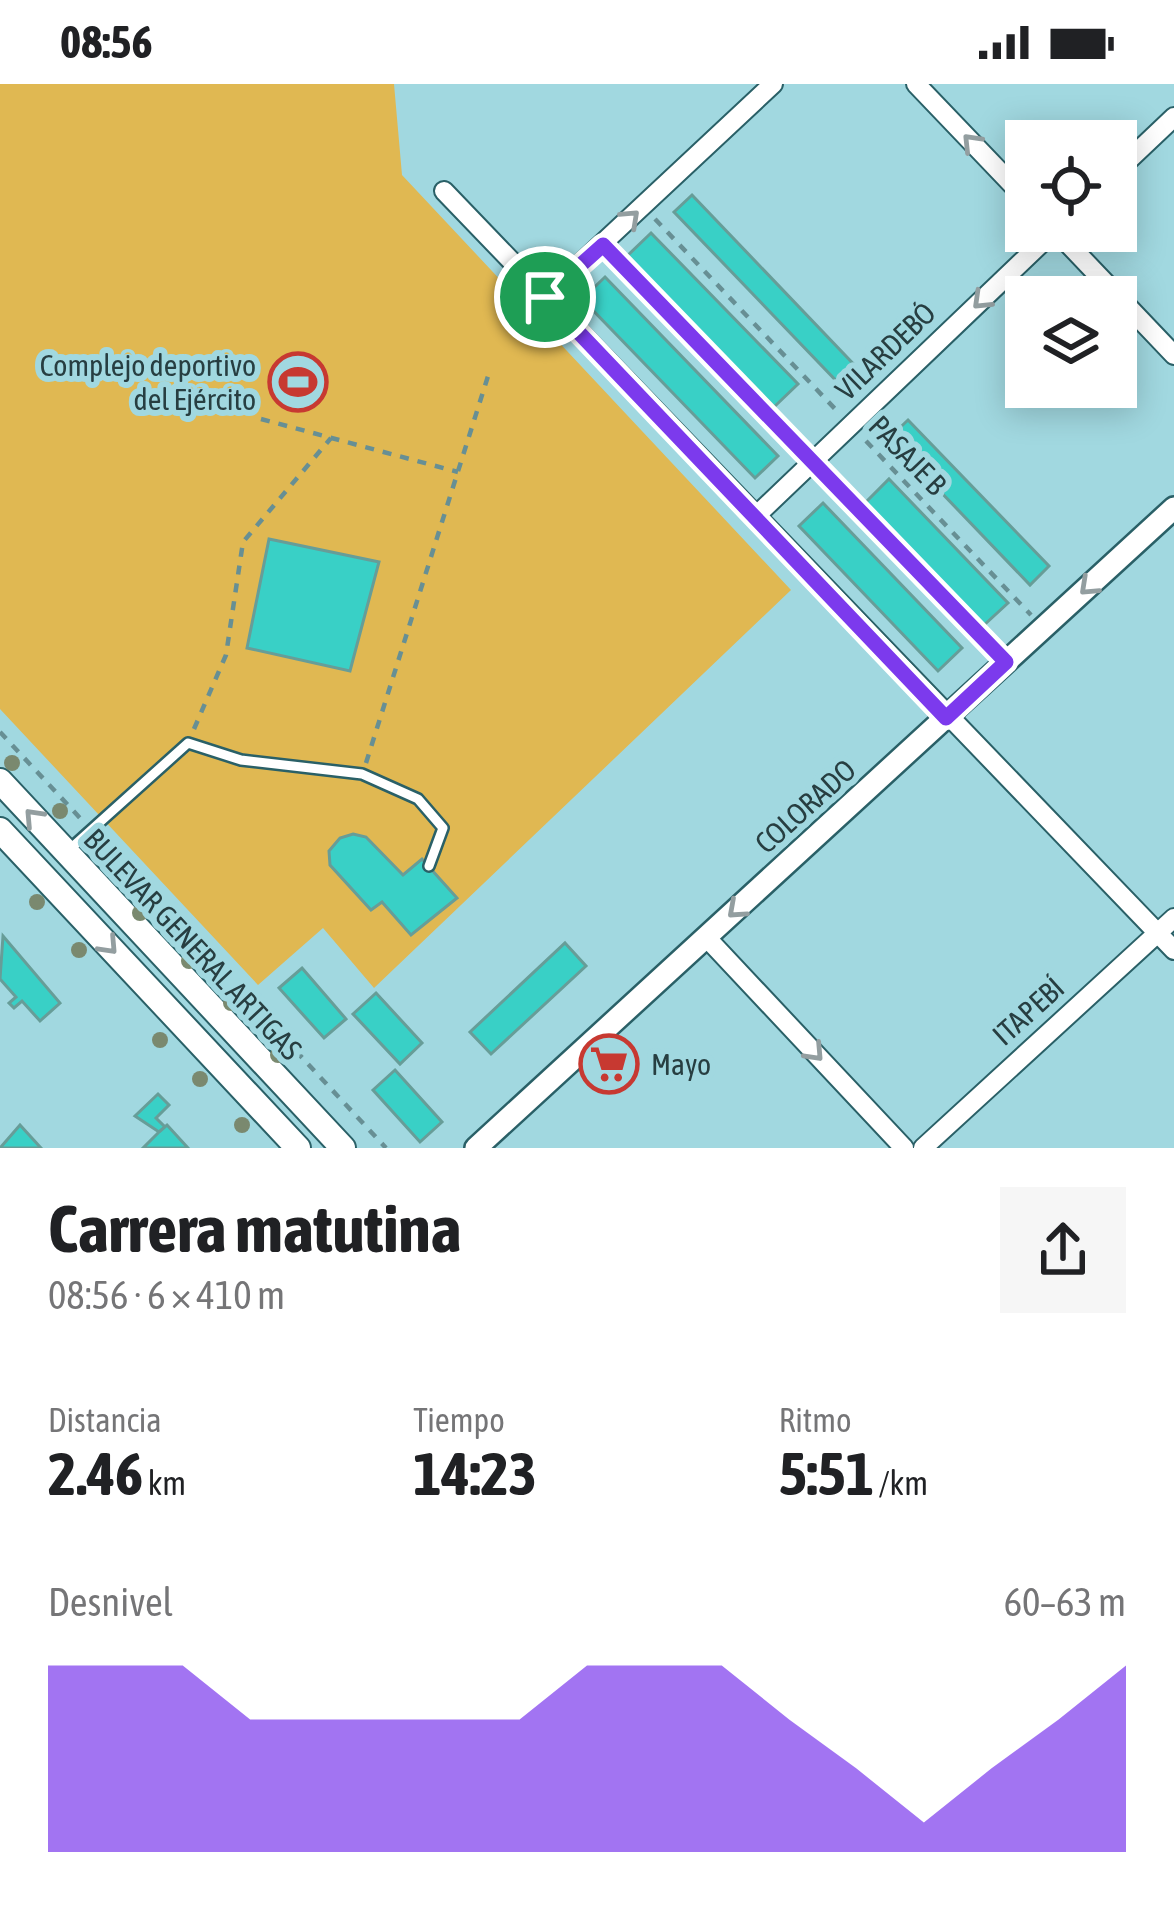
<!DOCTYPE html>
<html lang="es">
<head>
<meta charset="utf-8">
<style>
  body { margin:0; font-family:"Asap Condensed",sans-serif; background:#f6f6f6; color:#202124; height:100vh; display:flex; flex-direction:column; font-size:45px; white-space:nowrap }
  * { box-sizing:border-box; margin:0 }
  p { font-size:39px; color:#757577 }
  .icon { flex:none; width:66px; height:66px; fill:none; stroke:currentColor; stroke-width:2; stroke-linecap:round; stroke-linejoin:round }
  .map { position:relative; height:1064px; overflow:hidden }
  .panel { display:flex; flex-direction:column; background:#fff; flex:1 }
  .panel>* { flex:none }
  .tools { position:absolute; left:1005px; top:36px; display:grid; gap:24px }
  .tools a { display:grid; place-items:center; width:132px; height:132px; border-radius:0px; background:#fff; box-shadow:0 6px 30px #0003; font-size:60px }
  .pin { position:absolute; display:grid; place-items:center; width:102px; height:102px; color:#fff; margin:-51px; border:6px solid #fff; border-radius:50%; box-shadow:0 3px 12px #0007 }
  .round { display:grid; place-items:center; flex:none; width:126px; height:126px; border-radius:0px; background:#f6f6f6 }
  .summary { display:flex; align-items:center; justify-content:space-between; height:204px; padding:0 48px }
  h1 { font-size:66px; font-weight:700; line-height:90px }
  .figures { display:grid; grid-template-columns:repeat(3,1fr); gap:18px; height:204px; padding:12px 48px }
  .figures div { display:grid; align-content:center }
  .figures b { font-size:60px; font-weight:700 }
  .figures small { font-size:33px; font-weight:400 }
  .figures p { font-size:33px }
  .chart { height:336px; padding:24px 48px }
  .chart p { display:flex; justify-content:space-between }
  .chart svg { width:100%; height:216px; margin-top:12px; fill:#7c3aed; opacity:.7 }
  .status { display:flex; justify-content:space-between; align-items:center; height:84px; padding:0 60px; background:#fff; direction:ltr }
  .status svg { height:33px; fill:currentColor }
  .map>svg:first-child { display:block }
</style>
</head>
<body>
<div class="status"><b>08:56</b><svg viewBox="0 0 49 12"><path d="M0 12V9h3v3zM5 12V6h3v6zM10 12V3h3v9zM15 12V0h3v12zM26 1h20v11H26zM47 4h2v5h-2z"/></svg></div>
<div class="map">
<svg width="1174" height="1064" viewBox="0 0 1174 1064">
  <rect width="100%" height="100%" fill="#a1d8e0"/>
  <path fill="#e0b852" d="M0,0H394L402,91L791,506L374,904L323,844L258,901L0,625Z"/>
  <g fill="#39d0c6" stroke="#679d98" stroke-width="3">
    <path d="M692,111L864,291L847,308L674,128Z"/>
    <path d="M651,149L798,300L774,323L627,172Z"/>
    <path d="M605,193L778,372L755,394L582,215Z"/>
    <path d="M908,336L1049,482L1030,501L889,354Z"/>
    <path d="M889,395L1008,519L983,542L865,419Z"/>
    <path d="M823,419L962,564L938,587L799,442Z"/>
    <path d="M269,455L379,478L350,587L247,564Z"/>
    <path d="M353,750L366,753L403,791L422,775L457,814L411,851L382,818L371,826L330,781L329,767L340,754Z"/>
    <path d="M3,852L60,919L40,937L22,917L14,924L9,919L16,913L0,895Z"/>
    <path d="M565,859L586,882L491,970L470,948Z"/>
    <path d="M302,884L346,935L324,954L279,904Z"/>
    <path d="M376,909L422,959L400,980L353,930Z"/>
    <path d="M395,986L442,1038L420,1058L373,1006Z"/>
    <path d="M158,1010L169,1021L156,1034L165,1043L159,1048L135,1032Z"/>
    <path d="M20,1041L41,1064H0Z"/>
    <path d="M167,1041L188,1064H143L159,1048Z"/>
  </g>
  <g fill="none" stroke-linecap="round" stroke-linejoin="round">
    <g stroke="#2a6067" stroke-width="14">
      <path id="service" d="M70,765L188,659L241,676L362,690L418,715L443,744L429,782"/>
    </g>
    <g stroke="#2a6067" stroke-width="22">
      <g id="minor">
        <path d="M916,0L1026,115"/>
        <path d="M1116,88L1174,33"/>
        <path d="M444,107L1174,866"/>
        <path d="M1056,147L1174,271"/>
        <path d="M545,213L773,0"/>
        <path d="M758,430L1054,147"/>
        <path d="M706,853L904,1064"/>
        <path d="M923,1064L1174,834"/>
      </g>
    </g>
    <g stroke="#2a6067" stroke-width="26">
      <path id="tertiary" d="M476,1064L1174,424"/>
    </g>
    <g stroke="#2a6067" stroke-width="28">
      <g id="secondary">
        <path d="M0,697L343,1064"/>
        <path d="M0,746L298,1064"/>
      </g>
    </g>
    <g stroke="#678f94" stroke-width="4.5" stroke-dasharray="9 9" stroke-linecap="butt">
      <path d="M655,135L837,327"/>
      <path d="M614,173L796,365"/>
      <path d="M261,335L458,388"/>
      <path d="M866,357L1031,531"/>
      <path d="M825,394L994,566"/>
      <path d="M194,645L226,571L243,458L331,354"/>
      <path d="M0,648L80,734"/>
      <path d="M366,679L489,289"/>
      <path d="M100,756L386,1064"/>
    </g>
    <use href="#service" stroke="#fff" stroke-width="9"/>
    <use href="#minor" stroke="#fff" stroke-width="18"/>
    <use href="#tertiary" stroke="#fff" stroke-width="21"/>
    <use href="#secondary" stroke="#fff" stroke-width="24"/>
  </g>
  <g fill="#7a896f">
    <circle cx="12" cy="679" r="8"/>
    <circle cx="60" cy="727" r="8"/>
    <circle cx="37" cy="818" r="8"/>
    <circle cx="140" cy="829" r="8"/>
    <circle cx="79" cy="866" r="8"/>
    <circle cx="189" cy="877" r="8"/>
    <circle cx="231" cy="919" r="8"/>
    <circle cx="160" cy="956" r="8"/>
    <circle cx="278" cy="971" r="8"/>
    <circle cx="200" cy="995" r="8"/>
    <circle cx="242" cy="1041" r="8"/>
  </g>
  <defs><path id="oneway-chevron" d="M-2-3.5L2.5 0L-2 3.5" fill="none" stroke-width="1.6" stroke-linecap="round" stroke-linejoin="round" transform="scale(3)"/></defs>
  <g stroke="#939ea0">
    <use href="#oneway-chevron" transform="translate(971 58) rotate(-134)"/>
    <use href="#oneway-chevron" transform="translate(631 134) rotate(-43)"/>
    <use href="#oneway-chevron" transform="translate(981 217) rotate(136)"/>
    <use href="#oneway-chevron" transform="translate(1088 503) rotate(137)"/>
    <use href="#oneway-chevron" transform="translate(33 733) rotate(-133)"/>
    <use href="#oneway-chevron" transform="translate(736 826) rotate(138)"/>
    <use href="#oneway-chevron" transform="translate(109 862) rotate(47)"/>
    <use href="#oneway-chevron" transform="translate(815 969) rotate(47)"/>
  </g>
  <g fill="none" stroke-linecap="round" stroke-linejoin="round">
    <g stroke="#fff" stroke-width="24">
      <path id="route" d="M603,161L1006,578L946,634L545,213Z"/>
    </g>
    <use href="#route" stroke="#7c3aed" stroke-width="15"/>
  </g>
  <defs>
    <g id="stadium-ring" transform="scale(3)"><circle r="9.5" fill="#a1d8e0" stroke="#c73931" stroke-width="1.5"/><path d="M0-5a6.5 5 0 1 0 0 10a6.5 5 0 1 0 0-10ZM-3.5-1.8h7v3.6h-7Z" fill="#c73931"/></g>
    <g id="supermarket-ring" transform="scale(3)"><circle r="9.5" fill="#a1d8e0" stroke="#c73931" stroke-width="1.5"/><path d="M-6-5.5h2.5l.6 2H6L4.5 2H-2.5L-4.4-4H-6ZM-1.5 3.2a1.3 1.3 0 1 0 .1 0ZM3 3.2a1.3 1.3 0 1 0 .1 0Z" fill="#c73931"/></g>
  </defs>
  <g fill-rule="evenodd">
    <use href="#stadium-ring" x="298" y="298"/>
    <use href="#supermarket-ring" x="609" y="980"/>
  </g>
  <g text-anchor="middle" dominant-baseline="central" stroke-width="12" stroke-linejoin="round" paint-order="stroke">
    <g font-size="30" fill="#273e41" stroke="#a1d8e0">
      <text transform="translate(885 267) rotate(-44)">VILARDEBÓ</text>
      <text transform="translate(908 371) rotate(46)">PASAJE B</text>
      <text transform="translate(805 722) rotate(-42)">COLORADO</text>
      <text transform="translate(193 860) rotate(47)">BULEVAR GENERAL ARTIGAS</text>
      <text transform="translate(1028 927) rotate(-42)">ITAPEBÍ</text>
    </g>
    <g font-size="30" fill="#273e41" stroke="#a1d8e0" text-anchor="end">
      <text x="256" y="281">Complejo deportivo<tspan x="256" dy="34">del Ejército</tspan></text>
      <text x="651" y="980" text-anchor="start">Mayo</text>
    </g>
  </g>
</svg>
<div class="tools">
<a><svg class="icon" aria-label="locate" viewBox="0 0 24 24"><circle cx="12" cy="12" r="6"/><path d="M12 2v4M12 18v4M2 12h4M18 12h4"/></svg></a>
<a><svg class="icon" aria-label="layers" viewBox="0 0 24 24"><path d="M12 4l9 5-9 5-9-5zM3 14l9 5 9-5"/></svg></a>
</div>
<div class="pin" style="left:545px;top:213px;background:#1e9e55"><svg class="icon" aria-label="arrive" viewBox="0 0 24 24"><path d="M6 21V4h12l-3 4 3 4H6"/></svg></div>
</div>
<section class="panel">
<div class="summary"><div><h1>Carrera matutina</h1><p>08:56 · 6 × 410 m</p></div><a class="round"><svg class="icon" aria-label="share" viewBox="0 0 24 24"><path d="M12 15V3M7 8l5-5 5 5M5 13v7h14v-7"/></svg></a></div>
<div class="figures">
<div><p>Distancia</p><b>2.46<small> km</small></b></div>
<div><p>Tiempo</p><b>14:23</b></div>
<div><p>Ritmo</p><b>5:51<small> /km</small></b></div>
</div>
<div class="chart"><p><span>Desnivel</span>60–63 m</p>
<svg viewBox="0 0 160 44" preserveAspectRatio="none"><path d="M0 44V6L10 6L20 6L30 17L40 17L50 17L60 17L70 17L80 6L90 6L100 6L110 17L120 27L130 38L140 27L150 17L160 6V44z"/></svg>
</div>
</section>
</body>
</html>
